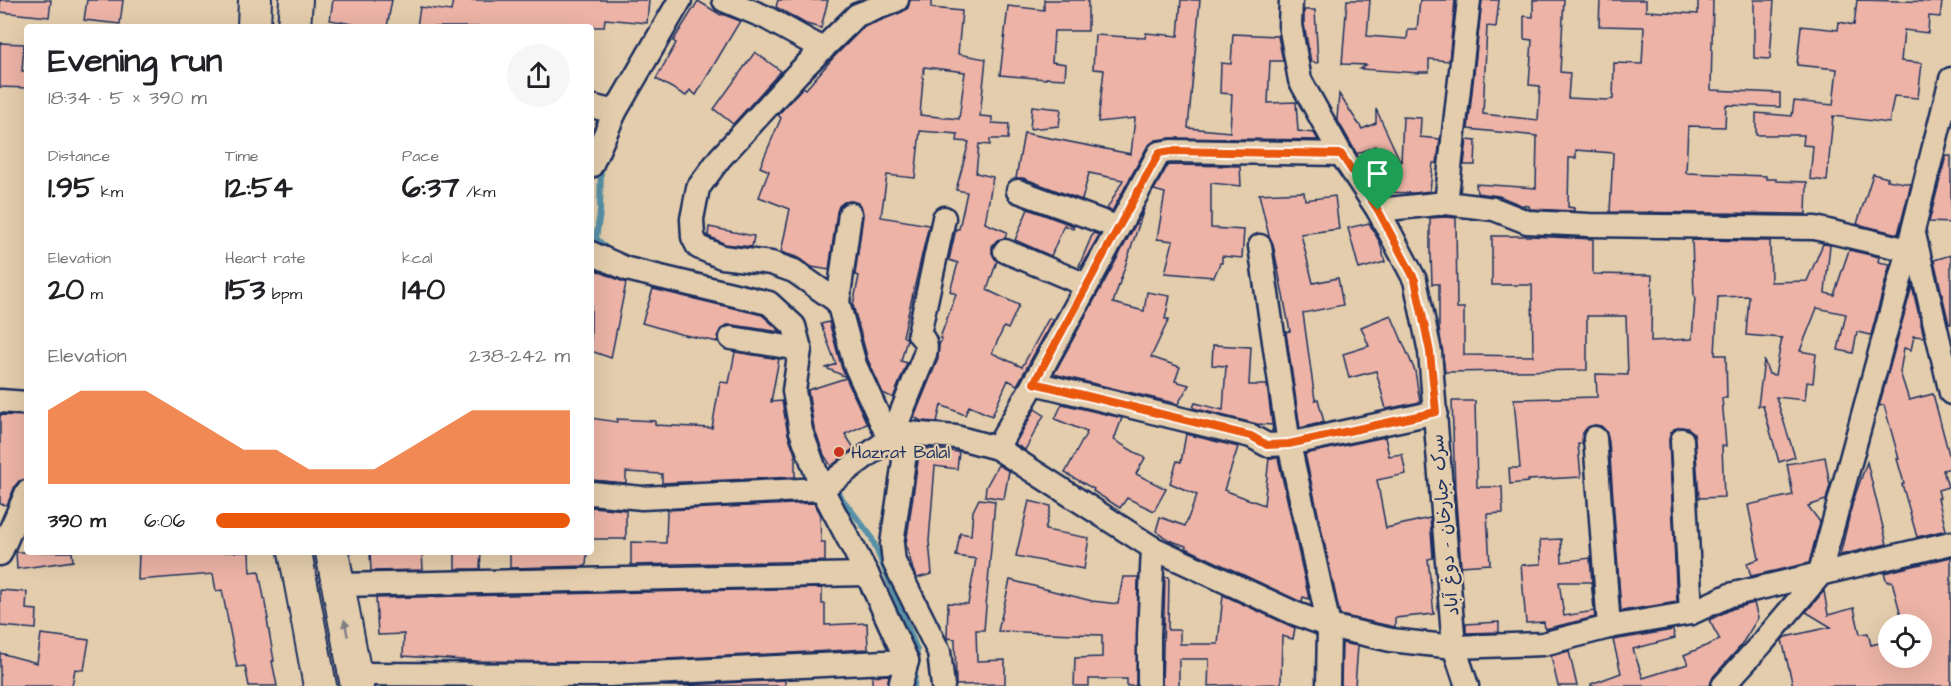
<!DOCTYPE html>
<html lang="en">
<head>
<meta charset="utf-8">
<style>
  body { margin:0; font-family:"Architects Daughter","Playpen Sans Arabic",sans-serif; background:#f6f6f6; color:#202124; height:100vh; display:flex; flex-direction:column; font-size:22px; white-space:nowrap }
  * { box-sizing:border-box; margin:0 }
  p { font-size:20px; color:#757577 }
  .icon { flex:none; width:33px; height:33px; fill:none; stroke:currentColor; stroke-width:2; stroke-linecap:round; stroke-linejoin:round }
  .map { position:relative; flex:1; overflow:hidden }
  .drawer { position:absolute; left:24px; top:24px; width:570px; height:531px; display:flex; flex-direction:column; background:#fff; border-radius:6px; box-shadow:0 6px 24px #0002 }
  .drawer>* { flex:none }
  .tools { position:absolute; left:1878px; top:614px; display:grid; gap:12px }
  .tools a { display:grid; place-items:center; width:54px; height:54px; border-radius:50%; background:#fff; box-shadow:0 6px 24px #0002; font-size:30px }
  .pin { position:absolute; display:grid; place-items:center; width:51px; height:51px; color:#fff; margin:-62px -26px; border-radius:50% 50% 50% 0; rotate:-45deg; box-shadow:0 0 6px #0007 }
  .pin .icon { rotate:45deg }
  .round { display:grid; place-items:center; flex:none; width:63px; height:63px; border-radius:32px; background:#f6f6f6 }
  .overview { display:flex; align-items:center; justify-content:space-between; height:102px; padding:0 24px }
  h1 { font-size:33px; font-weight:700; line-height:45px }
  .stats { display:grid; grid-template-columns:repeat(3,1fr); gap:9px; height:102px; padding:6px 24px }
  .stats div { display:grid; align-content:center }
  .stats b { font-size:30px; font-weight:700 }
  .stats small { font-size:16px; font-weight:400 }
  .stats p { font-size:16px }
  .chart { height:168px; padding:12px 24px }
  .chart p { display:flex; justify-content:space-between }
  .chart svg { width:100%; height:108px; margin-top:6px; fill:#ea580c; opacity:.7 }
  ul { padding:0 24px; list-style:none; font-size:20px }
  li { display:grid; grid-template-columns:96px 72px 1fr; align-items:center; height:45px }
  li i { height:15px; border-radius:8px; background:#ea580c }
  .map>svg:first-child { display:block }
</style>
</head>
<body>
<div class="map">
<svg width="1951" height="686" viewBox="0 0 1951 686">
  <rect width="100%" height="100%" fill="#e3cdac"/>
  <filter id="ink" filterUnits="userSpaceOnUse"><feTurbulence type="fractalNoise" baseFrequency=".0167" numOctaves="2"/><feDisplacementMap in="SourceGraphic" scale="12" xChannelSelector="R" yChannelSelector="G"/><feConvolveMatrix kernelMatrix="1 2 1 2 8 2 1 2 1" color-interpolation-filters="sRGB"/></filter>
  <g filter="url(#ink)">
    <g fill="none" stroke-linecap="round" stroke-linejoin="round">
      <g stroke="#5891a7" stroke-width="6">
        <path d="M601,165L600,213L596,238L609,251"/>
        <path d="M834,486L840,496L871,536L917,650L914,686"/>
      </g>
    </g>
    <g fill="#ecb3a6" stroke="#1b2f5e" stroke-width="1.5" fill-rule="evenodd">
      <path d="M0,0H51L49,17L0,12Z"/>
      <path d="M87,0H123L120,24L84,20Z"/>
      <path d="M333,0H392L387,27H368L330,20Z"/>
      <path d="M453,0H649L647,23L605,19L604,27H417L420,7L451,11Z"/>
      <path d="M778,0H828L821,28L806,24L776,7Z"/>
      <path d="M910,0H931V8L962,11L958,54L986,59L980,116L992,117V123L1009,124L1008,139H990V145L979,144L976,173L993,177L985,223L1007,232L1005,238L997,240L992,246V253L997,261L987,290L1019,305L1008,329L1004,327L992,353L1022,367L1049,318L1053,320L1017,385L1008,380L992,416L969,406L965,415L941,405L937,422L921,421L914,417L938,359L939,345L942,339L940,338L956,294L950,291L958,263L949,260L956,229H959L967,192L956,190L969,142L957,141L958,134L920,131L915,178L887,175L881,217L929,225L903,336L907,339L901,361L907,363L893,398L883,393L868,360L853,305L859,276L855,275L863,216L862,208L858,203L851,201L844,202L839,206L837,212L829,270L812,267L799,258L781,252L790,209L759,197L769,171L760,167L781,118L778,115L803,87L806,89L833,58L864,27L902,12L908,8ZM924,67L965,72L959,119L920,115Z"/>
      <path d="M1044,0H1088V31H1054L1052,62L1066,64L1065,79L1046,78V79L1000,75L1008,6L1044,10Z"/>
      <path d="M1181,0H1200L1188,128L1230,132L1232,94L1220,93L1221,63L1231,64L1233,34L1278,36L1283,61H1270L1268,103L1296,102L1298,131L1314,133L1318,140L1171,138L1156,140L1147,147L1112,211L1107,209L1123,180L1089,173L1082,200L1023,178H1016L1024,133L1131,154L1135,118L1098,122L1104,70L1093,69L1095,35L1145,38L1146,33L1178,36Z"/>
      <path d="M1347,0H1370L1367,36L1407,39L1408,30H1417L1420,0H1455L1449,61L1429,59V72H1419V73L1360,69L1366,65L1342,64Z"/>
      <path d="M1482,0H1499L1496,27L1487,26L1483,114L1538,120L1540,86L1529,85L1532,40L1524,39V16L1533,17V0H1564L1560,72L1570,73L1568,98L1607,100L1613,99L1614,63L1642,64L1644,27L1599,26L1600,0H1646V11L1698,14V0H1713L1711,90L1780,93V107L1726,105L1725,127L1688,126L1686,173L1766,176V179H1776V181L1807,182L1806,214L1610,212L1613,153L1576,150V158H1569L1568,207L1574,208V211L1530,209L1529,206L1521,205L1499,196L1477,193L1476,184L1536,188L1537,136L1468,129Z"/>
      <path d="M1754,0H1774L1770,59L1754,58Z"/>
      <path d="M1857,0L1942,2L1940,17L1929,16L1928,33L1904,30L1901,61L1922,63L1918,98L1894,96L1889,123L1833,116L1827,181L1810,179L1813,146L1803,145L1804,135H1756V113L1792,116L1794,101L1833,105L1837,69L1797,65L1801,26L1838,30L1839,22L1854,25Z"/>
      <path d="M698,1L721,15L722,14L740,21L696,95L690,90L686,96L656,79L676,43L673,41Z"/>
      <path d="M1304,10H1315L1318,63L1311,62L1304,24Z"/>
      <path d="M0,43L24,44L22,71H27V88L0,87Z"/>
      <path d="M755,52L781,71L733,124L714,109Z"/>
      <path d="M1339,94L1362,129L1376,123V109L1401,163L1403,117L1421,118L1420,137L1440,139L1437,163H1433L1430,191L1414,193L1382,192L1373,178L1375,146L1357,154L1337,119Z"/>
      <path d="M1032,106L1061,109L1059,126L1030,129Z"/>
      <path d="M1467,140L1476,141L1475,165H1464Z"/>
      <path d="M1946,156H1951V223L1929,222Z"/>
      <path d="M1168,165L1240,166L1241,186L1211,183V228L1244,230L1242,258L1222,256V263H1220L1214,277L1165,273L1173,241L1157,239L1165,193L1154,190Z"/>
      <path d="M1873,174L1888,178L1887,180L1911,184L1898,234L1857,224Z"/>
      <path d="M1304,192L1305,200L1335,196L1339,229L1301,234L1313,283L1338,278L1343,305L1303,313L1315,400L1318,399L1324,422L1300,428L1286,332L1290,331L1273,244L1269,236L1259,194Z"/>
      <path d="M1028,209L1074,226L1073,229L1064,225L1051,256L1015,240Z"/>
      <path d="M1144,209L1113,303L1144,311L1147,292L1170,296L1165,319H1169L1151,357L1180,367L1175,381L1189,385L1178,404L1054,374Z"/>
      <path d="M1446,217L1456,218L1457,308H1464V355L1533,356L1532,285H1492V236H1529L1593,239V274L1652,275L1651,341L1692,339L1695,297H1694L1692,240L1770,241L1771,282L1807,281L1823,244L1830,245L1825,293L1834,295L1849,250L1879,257L1878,262L1890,264L1871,335L1857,332L1853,353L1838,350L1846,314L1817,308L1800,351L1816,354L1813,383L1807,382L1805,400L1776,397L1795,457L1779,462L1763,406H1758L1764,360L1769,374L1775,375L1782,338L1746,335L1749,296L1718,297L1715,355H1726L1727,398H1722L1726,446H1722L1724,497L1699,498L1695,439L1694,433L1688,428L1681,427L1674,429L1670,434L1669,441L1677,602L1621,611L1609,442L1606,431L1601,426L1595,425L1588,427L1583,433L1582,444H1578L1581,477L1528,480V482L1510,484L1509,468H1520L1514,399L1597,397L1596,374L1628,375L1626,316H1587V370L1445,372L1439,328V284H1432L1431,254H1430V218Z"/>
      <path d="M1369,223L1380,243L1385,262L1359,269L1348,228Z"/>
      <path d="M709,227L754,236L752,247L725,244L708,236Z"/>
      <path d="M1093,233L1099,235L1081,267L1079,266Z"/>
      <path d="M1951,255V324H1949L1934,260Z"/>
      <path d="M591,268L626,283L611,358L591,351Z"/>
      <path d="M1912,286L1924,337L1914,336L1911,350L1904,348L1900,372L1909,400L1933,394L1951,462V468L1943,470L1948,487L1938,490L1940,498H1938L1946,530L1917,537L1902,484L1904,483L1897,459H1899L1884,405L1879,406Z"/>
      <path d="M653,289L762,315L781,332L733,325H727L720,330L718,336V342L680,334L642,323Z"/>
      <path d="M1391,315L1415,371L1420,402L1386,409L1376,371L1349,378L1343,354L1369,346L1361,327Z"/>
      <path d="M829,322L842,369L846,377L826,368L836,364L821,324Z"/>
      <path d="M1213,345L1251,347L1249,385H1267L1273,431H1272L1273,425L1257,424L1193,408L1195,403L1223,410L1226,366L1212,365Z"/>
      <path d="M735,352L779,359L771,402L782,401L788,434L795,454V477L662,483V474L626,472V483L591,480V418L617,422V419L655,421V425L712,428L720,382L729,383Z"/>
      <path d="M846,378L867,424L845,434L854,448L831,466L824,455L814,428L808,390Z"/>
      <path d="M1452,401H1475L1477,487H1502L1503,513L1487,514L1490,564L1461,566L1455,489Z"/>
      <path d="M1062,404L1122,418L1114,440L1145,458L1136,474L1166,489L1154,511L1127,498L1120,508L1093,491L1094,489L1065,473L1087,432L1055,419Z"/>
      <path d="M1035,409L1044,415L1025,450L1015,444Z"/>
      <path d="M0,415L27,416V479L19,481L15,486L7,505L0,504Z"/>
      <path d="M1186,434L1238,447L1224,490L1264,505L1269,458H1278L1309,599L1303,597L1302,601H1299L1186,548V546L1169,540L1156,531L1160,517L1185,526L1197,495L1170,483L1177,461L1181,462Z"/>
      <path d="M1385,437L1389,456L1402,454L1406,474L1377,480L1386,528L1430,518L1433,558L1428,559L1434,614L1395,618V627L1340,615L1305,454Z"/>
      <path d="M920,448L959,452L957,469L935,466L929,541L932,574L917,578L913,570L906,544Z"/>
      <path d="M1825,457L1830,485L1826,500L1808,506L1820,522L1809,563L1751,576L1747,563L1759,559L1748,505L1793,495L1787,464Z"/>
      <path d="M1867,462L1887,544L1840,555L1853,501Z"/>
      <path d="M998,465L1009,471L1004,499L985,496L986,487Z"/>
      <path d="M979,499L995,501L984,630H976L977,661L1005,660V684L956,685L955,639L947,638L948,603L968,604L976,559L956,556L960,533L971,535L973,511Z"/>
      <path d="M1029,501L1051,506L1045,530L1089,538L1084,569L1016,556Z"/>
      <path d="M814,503L820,513L821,542H825V561L631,565V542L666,543L667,510Z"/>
      <path d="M591,507L626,510V539H591Z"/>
      <path d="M1561,539L1562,562L1590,558L1594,609L1591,582H1559L1564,616L1594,611L1595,617L1545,629L1544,622L1526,623L1521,565L1541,564L1540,540Z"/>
      <path d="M16,552H72L73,561L17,569Z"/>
      <path d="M139,552H249L250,572L259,571L268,619H267L274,661H272L277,686H249L245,666L237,667L222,590L216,591L213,574L138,580Z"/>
      <path d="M370,552H422L423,570L371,571Z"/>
      <path d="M455,552H481L480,569H455Z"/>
      <path d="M510,552H587L586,566L510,568Z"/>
      <path d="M1951,557V686H1793L1782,640L1785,637L1831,627L1806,612L1824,591L1828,615L1854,608L1860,634L1868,633L1871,645L1888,641V657H1922V624H1903L1892,581L1887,582L1884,573Z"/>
      <path d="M1123,577H1138L1136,686H1127V679H1089V686H1074L1075,658L1102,657V635L998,631L1010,580L1092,601L1118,604Z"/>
      <path d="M1165,577H1169L1168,630H1180V644H1218L1223,595L1295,628L1293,639L1282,636L1281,684L1208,686L1209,659H1179V686H1162Z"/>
      <path d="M822,588V604H825V625L867,623L868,649L608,662L477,661L403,656L404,634L378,635L376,598Z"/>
      <path d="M0,590L27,592L26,609L37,610L36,629L0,626Z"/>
      <path d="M1754,603L1758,618L1740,647L1713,677L1710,686H1591V684L1621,673L1613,640L1673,630L1675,638L1633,649L1643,678L1688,664L1684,655L1720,640L1709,620L1732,609Z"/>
      <path d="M1499,622V632L1466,633V624Z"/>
      <path d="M41,634L89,640L84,670L75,669L72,686H0V653L37,663Z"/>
      <path d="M1342,643L1358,646L1355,686H1341Z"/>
      <path d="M1569,651L1577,686H1558L1551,656Z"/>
      <path d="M889,675L887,686H872V676Z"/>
      <path d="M785,680V686H662Z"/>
    </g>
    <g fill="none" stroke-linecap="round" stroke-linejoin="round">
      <g stroke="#1b2f5e" stroke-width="27">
        <g id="minor">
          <path d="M724,0L765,17L823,49"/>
          <path d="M1291,0L1290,25L1300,80L1341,154L1378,210L1415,280L1430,352L1454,647L1467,686"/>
          <path d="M591,106L615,112"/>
          <path d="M591,166L615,112L680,0"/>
          <path d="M1018,191L1117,227"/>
          <path d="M1446,203L1469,0"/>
          <path d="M1378,210L1446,203L1494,209L1527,222L1589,225L1815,228L1908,250"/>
          <path d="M1914,234L1951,393"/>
          <path d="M1260,246L1289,444L1329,626L1328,686"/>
          <path d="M1005,251L1086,285"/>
          <path d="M591,253L627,269L769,303L794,326L800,349L794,391L801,431L822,489L867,574L907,661L900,686"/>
          <path d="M838,302L850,214"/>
          <path d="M731,338L800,349"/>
          <path d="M1034,383L1251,436L1267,445L1289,444L1436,412"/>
          <path d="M0,401L27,403"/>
          <path d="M908,433L892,544L894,562L939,652L943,686"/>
          <path d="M1595,438L1609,627"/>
          <path d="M1682,440L1691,613"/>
          <path d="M890,441L855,365L838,302L794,271L771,263L722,257L698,247L693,237L692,219L698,188L720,158L798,73L857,15L897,0"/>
          <path d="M890,441L925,354C927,345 926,341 919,334L944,218"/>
          <path d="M997,448L1034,383L1159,153L1171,151L1341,154"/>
          <path d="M591,493L642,498L822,489L881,445L908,433L956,437L997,448L1153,548L1294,613L1329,626L1391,640L1454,647L1543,644L1609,627L1691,613L1730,595L1951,543"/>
          <path d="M0,554L27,492"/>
          <path d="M338,585L867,574"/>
          <path d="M355,674L608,675L907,661"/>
          <path d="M1149,686V635L1153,548"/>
          <path d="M1723,686L1764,641L1819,576L1908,250L1951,79"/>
        </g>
      </g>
      <g stroke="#1b2f5e" stroke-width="36">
        <g id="secondary">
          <path d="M254,27L255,0"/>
          <path d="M294,27L296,0"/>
          <path d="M295,552L320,686"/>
          <path d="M332,552L357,686"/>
        </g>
      </g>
      <use href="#minor" stroke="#e3cdac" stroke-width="22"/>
      <use href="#secondary" stroke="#e3cdac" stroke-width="32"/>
    </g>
    <defs><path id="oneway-solid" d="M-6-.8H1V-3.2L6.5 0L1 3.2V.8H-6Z" transform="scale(1.5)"/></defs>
    <use fill="#7f7e85" href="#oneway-solid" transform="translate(346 628) rotate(-101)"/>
  </g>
  <g fill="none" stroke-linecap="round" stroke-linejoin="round" filter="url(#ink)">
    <g stroke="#fff" stroke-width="12">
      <path id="route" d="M1171,151L1341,154L1378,210L1415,280L1430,352L1436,412L1289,444L1267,445L1251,436L1034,383L1159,153Z"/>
    </g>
    <use href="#route" stroke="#ea580c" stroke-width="8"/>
  </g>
  <circle fill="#c8321e" stroke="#e3cdac" stroke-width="2" cx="839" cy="452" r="6"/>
  <g text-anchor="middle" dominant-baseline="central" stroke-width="4.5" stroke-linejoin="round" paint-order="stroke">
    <g font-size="18" fill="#1b2f5e" stroke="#e3cdac" text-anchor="start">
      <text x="851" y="452">Hazrat Balal</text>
    </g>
    <g font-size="18" fill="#1b2f5e" stroke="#e3cdac">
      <text transform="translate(1445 525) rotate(-95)">سرک جبارخان - دوغ آباد</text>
    </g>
  </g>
</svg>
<div class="tools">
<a><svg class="icon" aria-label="locate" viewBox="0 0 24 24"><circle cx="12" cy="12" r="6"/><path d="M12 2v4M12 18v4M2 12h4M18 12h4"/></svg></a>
</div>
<div class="pin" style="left:1378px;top:210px;background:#1e9e55"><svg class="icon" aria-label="arrive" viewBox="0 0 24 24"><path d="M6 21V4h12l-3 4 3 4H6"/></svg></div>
<section class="drawer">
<div class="overview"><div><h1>Evening run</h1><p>18:34 · 5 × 390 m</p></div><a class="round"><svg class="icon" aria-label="share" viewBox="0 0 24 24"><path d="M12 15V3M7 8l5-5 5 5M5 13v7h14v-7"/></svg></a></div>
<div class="stats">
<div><p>Distance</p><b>1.95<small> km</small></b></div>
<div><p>Time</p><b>12:54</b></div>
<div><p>Pace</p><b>6:37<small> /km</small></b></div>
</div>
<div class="stats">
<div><p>Elevation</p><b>20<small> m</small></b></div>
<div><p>Heart rate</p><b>153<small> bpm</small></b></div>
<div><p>kcal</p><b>140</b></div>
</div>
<div class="chart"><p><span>Elevation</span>238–242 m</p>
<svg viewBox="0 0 160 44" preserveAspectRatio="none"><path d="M0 44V14L10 6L20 6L30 6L40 14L50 22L60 30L70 30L80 38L90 38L100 38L110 30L120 22L130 14L140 14L150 14L160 14V44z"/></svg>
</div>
<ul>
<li><b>390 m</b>6:06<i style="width:100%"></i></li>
</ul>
</section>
</div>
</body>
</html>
